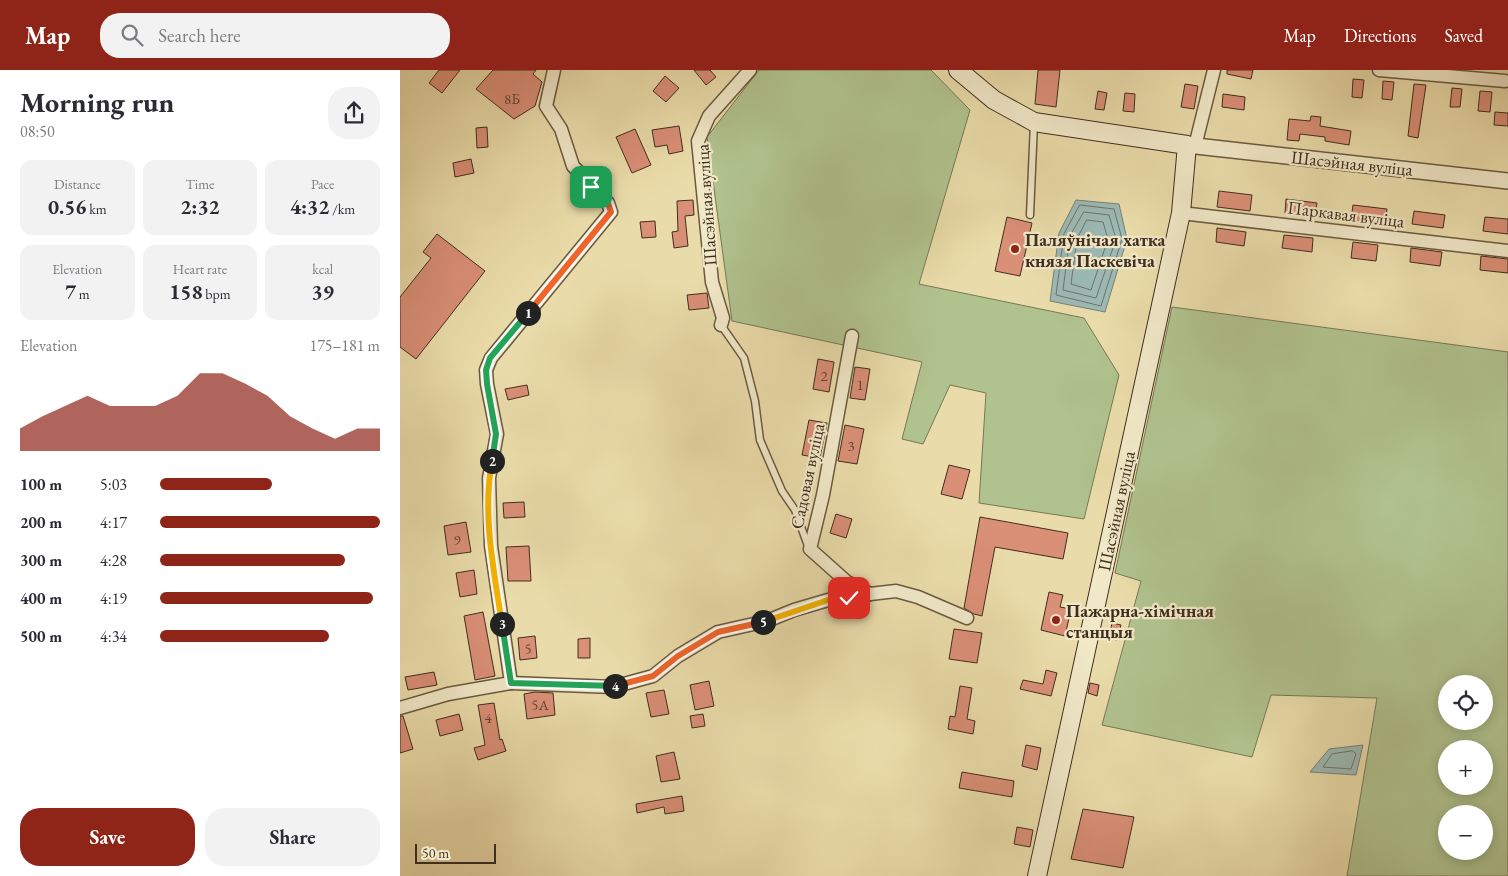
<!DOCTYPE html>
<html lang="en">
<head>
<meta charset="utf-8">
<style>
  body { margin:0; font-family:"EB Garamond",serif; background:#f2f2f3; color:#2b2b33; height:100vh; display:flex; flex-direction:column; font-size:19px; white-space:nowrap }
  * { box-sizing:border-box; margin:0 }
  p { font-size:16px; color:#7c7c81 }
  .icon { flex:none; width:28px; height:28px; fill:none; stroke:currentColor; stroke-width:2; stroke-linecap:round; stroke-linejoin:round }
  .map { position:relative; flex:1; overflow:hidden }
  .details { display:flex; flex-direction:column; background:#fff; width:400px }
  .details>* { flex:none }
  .fabs { position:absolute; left:1038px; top:605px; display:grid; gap:10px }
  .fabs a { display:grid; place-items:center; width:55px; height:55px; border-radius:50%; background:#fff; box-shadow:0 2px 12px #0003; font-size:25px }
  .scale { position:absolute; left:15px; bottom:12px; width:81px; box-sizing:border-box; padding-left:5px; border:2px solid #402e1e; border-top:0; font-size:14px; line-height:18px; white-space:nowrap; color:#402e1e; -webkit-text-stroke:4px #f1e8c8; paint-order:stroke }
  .pin { position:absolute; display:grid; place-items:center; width:42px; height:42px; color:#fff; margin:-21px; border-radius:10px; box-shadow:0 2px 8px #0006 }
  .km { position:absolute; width:25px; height:25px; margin:-12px; border-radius:50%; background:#222; color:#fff; font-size:14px; line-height:25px; text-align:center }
  .round { display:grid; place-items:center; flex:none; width:52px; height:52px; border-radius:20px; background:#f2f2f3 }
  .head { display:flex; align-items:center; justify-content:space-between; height:85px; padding:0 20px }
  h1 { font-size:28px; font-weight:700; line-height:38px }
  .figures { display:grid; grid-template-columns:repeat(3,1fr); gap:8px; height:85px; padding:5px 20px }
  .figures div { display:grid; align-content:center; border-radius:12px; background:#f2f2f3; text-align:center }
  .figures b { font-size:21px; font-weight:700 }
  .figures small { font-size:14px; font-weight:400 }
  .figures p { font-size:14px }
  .chart { height:140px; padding:10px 20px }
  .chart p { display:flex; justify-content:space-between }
  .chart svg { width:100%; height:90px; margin-top:5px; fill:#8f2418; opacity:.7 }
  .action { display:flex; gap:10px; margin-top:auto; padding:10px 20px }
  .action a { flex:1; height:58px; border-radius:20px; background:#8f2418; color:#fff; font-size:20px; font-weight:700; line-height:58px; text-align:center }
  .action a+a { background:#f2f2f3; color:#2b2b33 }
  ul { padding:0 20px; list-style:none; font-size:16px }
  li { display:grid; grid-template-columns:80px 60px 1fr; align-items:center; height:38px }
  li i { height:12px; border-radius:6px; background:#8f2418 }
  header { display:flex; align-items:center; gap:30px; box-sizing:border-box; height:70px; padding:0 25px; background:#8f2418; color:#fff }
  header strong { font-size:24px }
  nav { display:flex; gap:28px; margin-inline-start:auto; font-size:18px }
  .search { width:350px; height:45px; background:#f2f2f3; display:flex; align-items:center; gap:12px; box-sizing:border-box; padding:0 18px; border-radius:20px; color:#7c7c81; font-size:19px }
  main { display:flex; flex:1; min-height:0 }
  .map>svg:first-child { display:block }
</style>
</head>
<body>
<header>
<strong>Map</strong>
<div class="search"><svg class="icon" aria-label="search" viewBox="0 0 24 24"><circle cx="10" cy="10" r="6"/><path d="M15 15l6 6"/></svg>Search here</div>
<nav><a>Map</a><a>Directions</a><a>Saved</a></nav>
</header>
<main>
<section class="details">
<div class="head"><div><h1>Morning run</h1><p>08:50</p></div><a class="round"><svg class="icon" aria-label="share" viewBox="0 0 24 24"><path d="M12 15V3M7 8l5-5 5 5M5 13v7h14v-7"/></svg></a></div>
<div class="figures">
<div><p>Distance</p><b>0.56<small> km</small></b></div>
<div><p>Time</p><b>2:32</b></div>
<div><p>Pace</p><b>4:32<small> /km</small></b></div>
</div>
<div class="figures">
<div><p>Elevation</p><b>7<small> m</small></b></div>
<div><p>Heart rate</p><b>158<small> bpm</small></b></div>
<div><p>kcal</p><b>39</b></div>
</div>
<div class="chart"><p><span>Elevation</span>175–181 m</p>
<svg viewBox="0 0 160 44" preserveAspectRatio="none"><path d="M0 44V33L10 27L20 22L30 17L40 22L50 22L60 22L70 17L80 6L90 6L100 11L110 17L120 27L130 33L140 38L150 33L160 33V44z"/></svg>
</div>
<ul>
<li><b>100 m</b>5:03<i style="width:51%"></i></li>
<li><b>200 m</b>4:17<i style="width:100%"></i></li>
<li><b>300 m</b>4:28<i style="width:84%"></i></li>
<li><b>400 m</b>4:19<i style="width:97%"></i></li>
<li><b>500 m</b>4:34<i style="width:77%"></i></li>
</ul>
<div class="action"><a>Save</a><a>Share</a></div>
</section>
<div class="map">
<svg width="1108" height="806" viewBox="0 0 1108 806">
  <rect width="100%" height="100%" fill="#eadcaa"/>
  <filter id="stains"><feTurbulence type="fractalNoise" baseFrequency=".004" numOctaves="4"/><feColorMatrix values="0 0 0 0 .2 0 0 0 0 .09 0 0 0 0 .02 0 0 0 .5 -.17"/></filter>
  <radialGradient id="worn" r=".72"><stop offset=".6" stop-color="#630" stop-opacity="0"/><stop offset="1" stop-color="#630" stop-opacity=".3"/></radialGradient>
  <g fill="#b0c28e" stroke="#787856" fill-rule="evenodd">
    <path d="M359,0H531L570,40L519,214L684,248L719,305L684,449L579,433L586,323L550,315L523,374L502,369L522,292L332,251L307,67Z"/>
    <path d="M772,237L1108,282V806H947L977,628L871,625L852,687L702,655L741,511L715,503ZM1046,614H1084V651H1046ZM1046,679H1084V716H1046ZM1046,744H1084V781H1046Z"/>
  </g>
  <g fill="#9cb9b4" stroke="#778178">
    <path d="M676,130L719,134L727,169L705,242L650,231L659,163Z"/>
    <path d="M963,675L956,705L910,702L929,679Z"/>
  </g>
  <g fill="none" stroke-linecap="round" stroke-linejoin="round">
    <g stroke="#6e7469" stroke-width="1">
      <path d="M680,135L714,139L722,169L701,236L656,225L664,164Z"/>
      <path d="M684,142L709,145L716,169L696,228L663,220L670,166Z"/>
      <path d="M687,150L703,152L708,169L691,220L671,214L677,169Z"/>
      <path d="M953,681L956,684L951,699L923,697L932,684Z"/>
    </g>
  </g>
  <g fill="#da8f77" stroke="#402e1e">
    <path d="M39,0H60L42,23L29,13Z"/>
    <path d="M93,0H136L133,4L142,12L135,36L114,49L76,19Z"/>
    <path d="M294,0H310L316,7L306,15Z"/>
    <path d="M638,0H660L656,37L635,34Z"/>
    <path d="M827,0H853L851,9L827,4Z"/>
    <path d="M265,6L279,18L266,32L253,21Z"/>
    <path d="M953,9L964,10L962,28L952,27Z"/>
    <path d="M983,11L994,12L992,30L982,29Z"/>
    <path d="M785,14L798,16L794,39L781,37Z"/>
    <path d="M1014,14L1026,15L1018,68L1008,66Z"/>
    <path d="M1052,18L1062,19L1060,37H1050Z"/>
    <path d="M698,21L707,23L704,40L695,39Z"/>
    <path d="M1080,21L1092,22L1090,42L1078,41Z"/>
    <path d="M725,23L735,24L734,42L723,41Z"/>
    <path d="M823,24L845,27L844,40L822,37Z"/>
    <path d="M1095,42L1108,43V56L1094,55Z"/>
    <path d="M911,46L921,47L920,56L951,61L949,75L925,71V67L900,64L899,71L887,70L889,49L910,51Z"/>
    <path d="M279,56L283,81L269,84L267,75L255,77L252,60Z"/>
    <path d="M87,57L88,77L77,78L76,58Z"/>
    <path d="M235,59L251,95L232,103L216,67Z"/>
    <path d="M71,89L74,103L55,107L53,93Z"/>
    <path d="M819,121L852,125L850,141L817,137Z"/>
    <path d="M886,129L917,133L915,147L885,143Z"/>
    <path d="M293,130L294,145L285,146L288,176L274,178L272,162L278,161L277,131Z"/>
    <path d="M953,135L987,139L985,154L951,150Z"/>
    <path d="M1014,141L1045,145L1043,158L1012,154Z"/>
    <path d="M607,147L632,153L620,206L595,201Z"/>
    <path d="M1085,147L1108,149V164L1083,161Z"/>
    <path d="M255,151L256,167L242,168L240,152Z"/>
    <path d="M817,158L846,162L844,176L816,172Z"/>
    <path d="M37,164L85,201L16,289L0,277V227L31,188L23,182Z"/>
    <path d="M884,165L913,168L912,182L882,178Z"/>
    <path d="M953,172L978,175L976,191L951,188Z"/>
    <path d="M1011,178L1042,182L1040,196L1010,192Z"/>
    <path d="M1081,186L1108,189V203L1080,200Z"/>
    <path d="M307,223L309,238L289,240L287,225Z"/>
    <path d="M418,289L434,292L429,322L413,319Z"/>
    <path d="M455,297L470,299L465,330L450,328Z"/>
    <path d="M127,315L129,325L108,330L105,319Z"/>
    <path d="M409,350L427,353L420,388L402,385Z"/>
    <path d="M445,355L464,359L457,394L438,391Z"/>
    <path d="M549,395L570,400L562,429L541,424Z"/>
    <path d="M124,432L125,447L104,448L103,433Z"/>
    <path d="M436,444L452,449L446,468L430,463Z"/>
    <path d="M580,447L668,463L663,489L595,477L582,546L574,544L564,538Z"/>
    <path d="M66,452L71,482L48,485L44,456Z"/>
    <path d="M129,476L131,511H108L106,477Z"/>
    <path d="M74,500L77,524L60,527L56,503Z"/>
    <path d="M649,522L663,525L660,537L671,539L665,566L641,560Z"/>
    <path d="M83,542L95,606L75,610L64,546Z"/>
    <path d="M712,553L721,555L717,570L709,568Z"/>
    <path d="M554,559L582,563L577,593L549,589Z"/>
    <path d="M135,566L137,588L120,590L118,568Z"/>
    <path d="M190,568V588H178V569Z"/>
    <path d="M646,600L657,603L651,626L620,619L623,610L643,614Z"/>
    <path d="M34,602L37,615L8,620L5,607Z"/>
    <path d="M309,611L314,636L295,640L290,615Z"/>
    <path d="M690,613L699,615L697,626L688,623Z"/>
    <path d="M560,616L572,618L567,649L575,651L573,664L548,659L550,646L555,647Z"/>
    <path d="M264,620L269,644L251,647L246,623Z"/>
    <path d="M135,622L153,623L155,645L127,649L124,624Z"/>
    <path d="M94,633L100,670L102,669L106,681L78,690L74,678L85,675L78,635Z"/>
    <path d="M59,644L63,660L40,666L36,650Z"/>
    <path d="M303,644L305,656L292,658L290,646Z"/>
    <path d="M0,646H3L13,679L0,683Z"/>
    <path d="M626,675L641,678L637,700L622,696Z"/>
    <path d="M274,682L280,709L261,712L256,686Z"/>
    <path d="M562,702L614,711L612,727L559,718Z"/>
    <path d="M282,726L284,741L265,744L264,737L237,743L236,734Z"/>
    <path d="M683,739L734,747L723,798L671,789Z"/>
    <path d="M617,757L633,760L630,777L614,774Z"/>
  </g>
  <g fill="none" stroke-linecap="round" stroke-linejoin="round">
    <g stroke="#6a5a41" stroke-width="9">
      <g id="service">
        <path d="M630,145L634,53"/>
        <path d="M321,255L344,288L355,331L360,370L382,421L395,440L408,476"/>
      </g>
    </g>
    <g stroke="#6a5a41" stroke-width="15">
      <g id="minor">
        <path d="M979,0L1105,11"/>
        <path d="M795,76L814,0"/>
        <path d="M781,143L1108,181"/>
        <path d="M321,255L323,248L312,212L298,71L309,46L350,0"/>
        <path d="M452,266L423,425L410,479L447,512L470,524"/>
        <path d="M111,613L213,617L253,606L278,586L318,562L367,551L394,540L428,530L470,524L496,521L518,527L567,548"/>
        <path d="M0,638L48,624L111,613L91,476L89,408L97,364L87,314L86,300L91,288L211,142L208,133L173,96L161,59L146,36L154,0"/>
      </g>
    </g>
    <g stroke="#6a5a41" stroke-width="18">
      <path id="tertiary" d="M787,75L1108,111"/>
    </g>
    <g stroke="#402e1e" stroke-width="20">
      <path id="secondary" d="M558,0L594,30L634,52L787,75L781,143L637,806"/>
    </g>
    <use href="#service" stroke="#f1e8c8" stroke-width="6"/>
    <use href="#minor" stroke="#f1e8c8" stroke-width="12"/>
    <use href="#tertiary" stroke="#f1e8c8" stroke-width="15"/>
    <use href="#secondary" stroke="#f1e8c8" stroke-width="18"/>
  </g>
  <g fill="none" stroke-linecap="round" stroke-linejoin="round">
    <g stroke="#fff" stroke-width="10">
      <path id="split-1" d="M128,243L211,142L208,133L191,117"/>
    </g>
    <g stroke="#fff" stroke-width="10">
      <path id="split-2" d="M92,391L96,364L87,314L86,300L90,288L128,243"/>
    </g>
    <g stroke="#fff" stroke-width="10">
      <path id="split-3" d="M92,391C82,445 94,501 102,554"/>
    </g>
    <g stroke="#fff" stroke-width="10">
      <path id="split-4" d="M102,554L111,613L215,616"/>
    </g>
    <g stroke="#fff" stroke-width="10">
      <path id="split-5" d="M215,616L253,606L278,586L318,562L363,552"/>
    </g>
    <g stroke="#fff" stroke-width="10">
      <path id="split-6" d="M363,552L428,530L449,528"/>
    </g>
    <use href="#split-1" stroke="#f0652b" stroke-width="6"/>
    <use href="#split-2" stroke="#22a559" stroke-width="6"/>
    <use href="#split-3" stroke="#f5b400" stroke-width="6"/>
    <use href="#split-4" stroke="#22a559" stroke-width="6"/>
    <use href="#split-5" stroke="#f0652b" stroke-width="6"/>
    <use href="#split-6" stroke="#f5b400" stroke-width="6"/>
  </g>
  <g fill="#8f2418" stroke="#f1e8c8" stroke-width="2">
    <circle cx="615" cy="179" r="5"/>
    <circle cx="656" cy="550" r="5"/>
  </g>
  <g text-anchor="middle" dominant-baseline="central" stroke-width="4.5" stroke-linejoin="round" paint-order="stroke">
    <g font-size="15" fill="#664634">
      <text x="112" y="28">8Б</text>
      <text x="424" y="305">2</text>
      <text x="460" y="314">1</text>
      <text x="451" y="375">3</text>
      <text x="57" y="469">9</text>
      <text x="128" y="578">5</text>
      <text x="140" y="634">5А</text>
      <text x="88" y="647">4</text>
    </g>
    <g font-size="18" fill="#402e1e" stroke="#f1e8c8">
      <text transform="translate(952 93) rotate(6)">Шасэйная вуліца</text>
      <text transform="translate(306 135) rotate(-94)">Шасэйная вуліца</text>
      <text transform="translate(946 144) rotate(7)">Паркавая вуліца</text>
      <text transform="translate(407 406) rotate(-78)">Садовая вуліца</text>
      <text transform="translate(716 441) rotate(-78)">Шасэйная вуліца</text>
    </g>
    <g font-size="18" font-weight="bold" fill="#402e1e" stroke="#f1e8c8" text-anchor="start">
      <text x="625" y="169">Паляўнічая хатка<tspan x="625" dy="21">князя Паскевіча</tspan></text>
      <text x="666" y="540">Пажарна-хімічная<tspan x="666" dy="21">станцыя</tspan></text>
    </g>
  </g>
  <rect width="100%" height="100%" filter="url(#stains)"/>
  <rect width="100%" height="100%" fill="url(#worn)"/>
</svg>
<div class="fabs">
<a><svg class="icon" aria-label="locate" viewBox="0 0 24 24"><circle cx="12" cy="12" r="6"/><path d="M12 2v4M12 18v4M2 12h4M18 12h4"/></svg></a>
<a>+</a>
<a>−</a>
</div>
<div class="scale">50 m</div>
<div class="pin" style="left:191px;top:117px;background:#1e9e55"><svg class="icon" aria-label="arrive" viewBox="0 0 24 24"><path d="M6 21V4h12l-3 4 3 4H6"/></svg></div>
<div class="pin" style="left:449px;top:528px;background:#d93025"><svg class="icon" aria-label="check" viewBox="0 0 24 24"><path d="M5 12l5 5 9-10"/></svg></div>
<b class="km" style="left:128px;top:243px">1</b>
<b class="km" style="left:92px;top:391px">2</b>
<b class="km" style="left:102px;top:554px">3</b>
<b class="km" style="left:215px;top:616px">4</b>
<b class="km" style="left:363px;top:552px">5</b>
</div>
</main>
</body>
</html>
